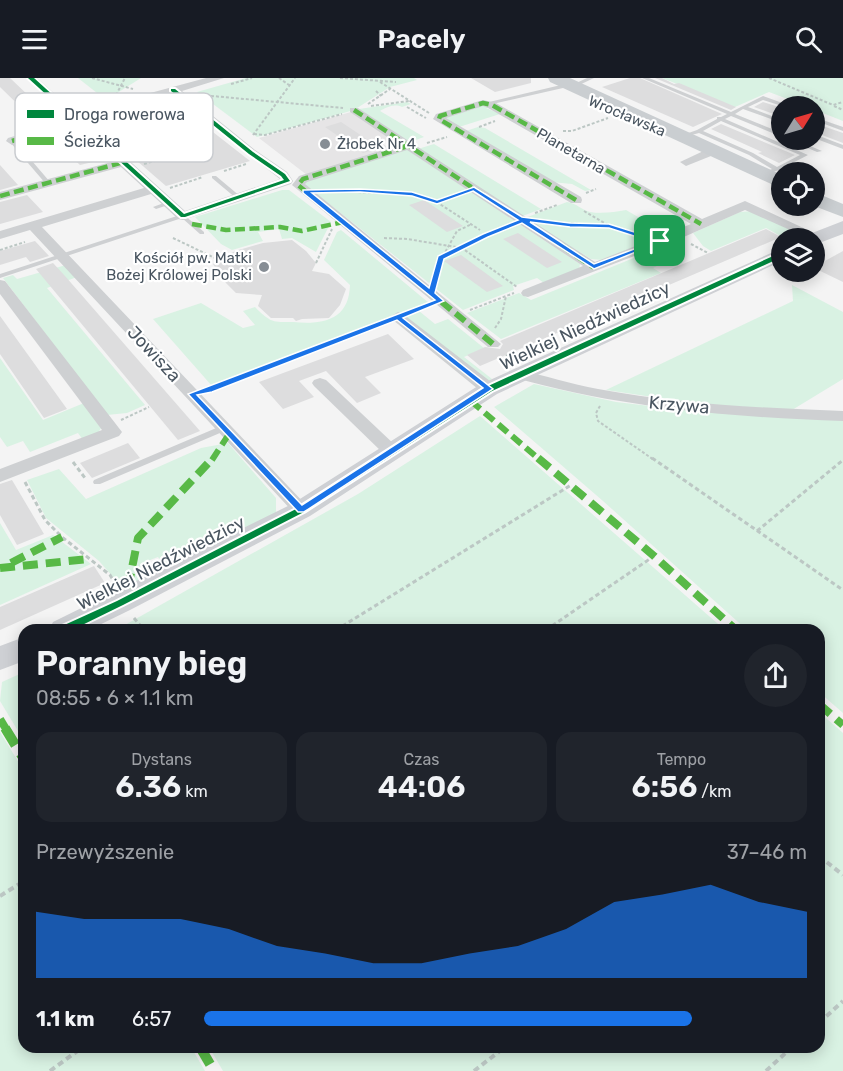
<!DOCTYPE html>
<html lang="pl">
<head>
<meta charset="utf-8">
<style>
  body { margin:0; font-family:Rubik,sans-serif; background:#20242c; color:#f1f3f6; height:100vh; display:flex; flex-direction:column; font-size:22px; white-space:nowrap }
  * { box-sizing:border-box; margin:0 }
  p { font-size:20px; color:#9ea1a6 }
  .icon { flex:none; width:33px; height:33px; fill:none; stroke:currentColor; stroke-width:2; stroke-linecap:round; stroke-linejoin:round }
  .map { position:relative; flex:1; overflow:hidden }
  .panel { position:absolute; left:18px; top:546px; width:807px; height:429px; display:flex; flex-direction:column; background:#171b24; border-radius:18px; box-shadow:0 3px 15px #0003 }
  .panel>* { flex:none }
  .needle { width:39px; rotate:53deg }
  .buttons { position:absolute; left:771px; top:18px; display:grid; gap:12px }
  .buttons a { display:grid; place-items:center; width:54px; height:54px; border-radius:50%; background:#171b24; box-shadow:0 3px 15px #0003; font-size:30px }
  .pin { position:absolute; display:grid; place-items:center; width:51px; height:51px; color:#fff; margin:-26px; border-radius:12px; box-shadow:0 3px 9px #0006 }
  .round { display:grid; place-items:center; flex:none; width:63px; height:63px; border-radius:32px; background:#20242c }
  .overview { display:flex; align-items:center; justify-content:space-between; height:102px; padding:0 18px }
  h1 { font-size:33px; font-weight:600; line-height:45px }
  .metrics { display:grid; grid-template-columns:repeat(3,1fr); gap:9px; height:102px; padding:6px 18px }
  .metrics div { display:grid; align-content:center; border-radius:15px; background:#20242c; text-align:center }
  .metrics b { font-size:30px; font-weight:600 }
  .metrics small { font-size:16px; font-weight:400 }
  .metrics p { font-size:16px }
  .chart { height:168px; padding:12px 18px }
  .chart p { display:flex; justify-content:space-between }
  .chart svg { width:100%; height:108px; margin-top:6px; fill:#1a73e8; opacity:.7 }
  ul { padding:0 18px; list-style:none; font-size:20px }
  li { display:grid; grid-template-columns:96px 72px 1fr; align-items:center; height:45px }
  li i { height:15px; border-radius:8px; background:#1a73e8 }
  header { display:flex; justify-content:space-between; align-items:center; height:78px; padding:0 18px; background:#171b24; font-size:27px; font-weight:600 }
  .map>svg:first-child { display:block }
</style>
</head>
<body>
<header><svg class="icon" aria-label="menu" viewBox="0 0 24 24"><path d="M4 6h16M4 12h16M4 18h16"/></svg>Pacely<svg class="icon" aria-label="search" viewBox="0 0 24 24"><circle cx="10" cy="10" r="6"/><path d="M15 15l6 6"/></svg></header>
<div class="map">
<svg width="843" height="993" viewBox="0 0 843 993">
  <rect width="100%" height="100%" fill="#f4f4f4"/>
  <path fill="#e6e5e6" d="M351,34L392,61L381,65L391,71L307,97L259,60Z"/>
  <g fill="#d9f2e3">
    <path d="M78,0H141L106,22Z"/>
    <path d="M246,0H414L417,2L390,9L354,32L257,59L197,14Z"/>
    <path d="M662,0H843V43L815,32L814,28H806L769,14L735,29Z"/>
    <path d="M407,24L411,26L402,29C394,25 385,30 380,33L424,59L410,64L359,31Z"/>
    <path d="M479,27L489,29L486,30L500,36L459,49L446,42L445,39Z"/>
    <path d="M478,49L485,50L591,112L585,113L572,106L551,104L466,53Z"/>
    <path d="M434,66L541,131L520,139L418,71Z"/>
    <path d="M406,71L580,186L579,192L544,205L537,200L513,208L514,212L463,232L304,106L306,102Z"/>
    <path d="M282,112H289L331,144L316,174L292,160L282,161L279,151L258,154L263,163L232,172L221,166L195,139Z"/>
    <path d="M567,124C576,125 582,132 590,134C602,136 615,134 626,132L652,147L650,149L657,153L661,152L669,156L602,182L591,181L525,140Z"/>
    <path d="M754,133L805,158L784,160L766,150L711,173L703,168L693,155L740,134Z"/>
    <path d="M341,152L429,225L212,308L153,241L201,225L243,250L255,247L243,233L255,229C259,233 264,238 269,241C275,245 286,244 293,244C323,247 349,242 350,207L324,182L337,154Z"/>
    <path d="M641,177L657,188L653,190L661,195L501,261L467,235L519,215L531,222Z"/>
    <path d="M66,187L77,199L47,210L145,327L127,335L107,337L3,200L13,197L17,201Z"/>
    <path d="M792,207L843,234V301L792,332L699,326L606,312L793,223Z"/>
    <path d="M419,233L435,246L448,241L484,270L464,279L492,301L483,305L403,239Z"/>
    <path d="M0,280L43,342L84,325L101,350L98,355L83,362L78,355L30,374L23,363L7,369L0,359Z"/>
    <path d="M534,306L616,324L667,330L843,341V635L819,614V552H747L603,423L494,329Z"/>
    <path d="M480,338L725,552H116L358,416Z"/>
    <path d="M228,365L276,420V435L165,489L158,479L140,486L148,499L129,508L120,507L99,483L46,440L27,402L59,391L86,421L201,370Z"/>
    <path d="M0,445L16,472L53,457L91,486L0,527Z"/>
    <path d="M24,594V663L0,623L2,604Z"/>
    <path d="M819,634L843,655V993H223L209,969H819Z"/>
    <path d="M0,654L24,693V969H191L205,993H0Z"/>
  </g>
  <g fill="#ddddde">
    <path d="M0,0H10L97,83L80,87L50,58L51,49L40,48L0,9Z"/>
    <path d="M471,0H531V5L495,14Z"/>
    <path d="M630,0H640L722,36L693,49L602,9Z"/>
    <path d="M655,0H662L674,6L679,5L736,29L731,32Z"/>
    <path d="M763,24L782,30V39L754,29Z"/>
    <path d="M195,40L250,83L166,108L114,63Z"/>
    <path d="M341,44L380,70L363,75L325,49Z"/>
    <path d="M814,45L843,55V65L814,54Z"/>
    <path d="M721,46L795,77L779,85L758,75L762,74L711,51Z"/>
    <path d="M0,87L18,107L0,112Z"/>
    <path d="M27,117L43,134L0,146V124Z"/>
    <path d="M424,122L463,148L447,154L409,127Z"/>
    <path d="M766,151L781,159L480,288L467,277L485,269L500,271L503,266L500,263Z"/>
    <path d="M518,155L562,184L547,190L503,161Z"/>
    <path d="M292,162L306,173L316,185L312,193L329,196L346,211L340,227L329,240L302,241L296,243L293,240H271L258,228L262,217L236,215L222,201L213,186L235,173L263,165Z"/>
    <path d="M35,163L49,178L30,184L26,179L0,187V173Z"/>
    <path d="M843,173V204L814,190V189Z"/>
    <path d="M461,177L503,208L487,214L444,183Z"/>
    <path d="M53,185L65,198L200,353L178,362L36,191Z"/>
    <path d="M0,238L67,331L44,340L0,276Z"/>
    <path d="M388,256L414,281L365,299L381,315L357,325L326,293L299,303L314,319L283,331L259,304Z"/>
    <path d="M128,365L140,380L92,400L80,385Z"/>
    <path d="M12,402L44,456L17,467L0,437V406Z"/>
    <path d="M94,488L105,505L0,552V529Z"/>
  </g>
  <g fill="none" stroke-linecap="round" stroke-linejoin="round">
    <path stroke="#d2d4d7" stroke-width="12" stroke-dasharray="12 6" stroke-linecap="butt" d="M45,53L61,48"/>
    <g stroke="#bcc7c4" stroke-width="2" stroke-dasharray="3 2" stroke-linecap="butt">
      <path d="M92,0L133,11"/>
      <path d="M279,0L289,7"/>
      <path d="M340,0L396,4"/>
      <path d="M769,0L833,27L843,24"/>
      <path d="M380,4L429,35"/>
      <path d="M231,6L252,0"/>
      <path d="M376,13L381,18"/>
      <path d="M116,17L125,0"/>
      <path d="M201,17L343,30"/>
      <path d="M368,26L390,11"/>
      <path d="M371,28L409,23"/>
      <path d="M834,28L843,32"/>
      <path d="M407,29L426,40"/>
      <path d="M479,49L495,43"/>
      <path d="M563,53H572L608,40"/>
      <path d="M254,56L265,57L342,36"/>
      <path d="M253,57L295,0"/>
      <path d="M427,65L447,59"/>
      <path d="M140,82L177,76"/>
      <path d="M144,86L169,79"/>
      <path d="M224,93L246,86"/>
      <path d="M170,110L203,99"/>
      <path d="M328,113L412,116L432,121L480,152"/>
      <path d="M586,115L596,111"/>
      <path d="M437,124L460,116"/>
      <path d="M584,133L613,150L641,157"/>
      <path d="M535,135L557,127"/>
      <path d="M551,144L607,148"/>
      <path d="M173,160L219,182"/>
      <path d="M384,160L407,161L462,170L479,161"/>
      <path d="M691,166L708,175"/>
      <path d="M0,172L25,164"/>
      <path d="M443,178L457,153L472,146"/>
      <path d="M316,185L332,151"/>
      <path d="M434,202L441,180L462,170L517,209"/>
      <path d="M470,232L514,215"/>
      <path d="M413,233L427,228"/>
      <path d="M495,250L501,241L506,218"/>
      <path d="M506,277L514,283"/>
      <path d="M209,312L385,244"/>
      <path d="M600,328L596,335L598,343L654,382"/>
      <path d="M121,342L149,329"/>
    </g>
    <g stroke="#bcc7c4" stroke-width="3" stroke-dasharray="4.5 3" stroke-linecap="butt">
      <path d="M652,380L843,512"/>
      <path d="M73,384L85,400"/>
      <path d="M25,404L45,442L62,459L110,497L115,505"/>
      <path d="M757,453L843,382"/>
      <path d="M134,540L144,552"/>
      <path d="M336,552L571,407"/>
      <path d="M546,552L654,478"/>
    </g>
    <g stroke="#bcc7c4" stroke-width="4" stroke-dasharray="6 4" stroke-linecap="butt">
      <path d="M819,778L843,797"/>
      <path d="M0,818L24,803"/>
      <path d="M819,945L843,923"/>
      <path d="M218,972L222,969"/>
      <path d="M50,993L83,969"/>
      <path d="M474,993L505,969"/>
      <path d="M766,993L792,969"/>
    </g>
    <g fill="#ced0d2" fill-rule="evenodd">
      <path d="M587,0H594L575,9L570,8Z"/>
      <path d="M642,0H649L731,34L763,18L788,27V28H782L763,22L748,29L782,42V45L743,31L735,36L782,55V59L731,38L725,41L808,77L779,92L773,94L770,92L772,91L749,77L699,55L680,60V58L697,52L717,41V39H721L727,36ZM721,43L800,77L777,89L753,75L703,53Z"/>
      <path d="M561,7L563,8V10L488,27L485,25Z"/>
      <path d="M120,24L135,35V37L98,46V44L129,35L118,27V25Z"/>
      <path d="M814,39L843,49V53L814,42Z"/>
      <path d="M138,44L140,45V47L95,60L92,58Z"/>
      <path d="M814,56L843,67V71L814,60Z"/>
      <path d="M10,62H14L50,104V106H46L10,64Z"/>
      <path d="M789,62H796L822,73L817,74Z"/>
      <path d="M212,98H216L241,119V121H237L212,100Z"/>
      <path d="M169,123L172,125L171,126L156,131L153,129Z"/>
      <path d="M183,136L204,154V156H200L182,140L0,200V196Z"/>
      <path d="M521,142L526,143L488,158L483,157Z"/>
      <path d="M221,348H224L228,350L227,352L100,406H94L93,404L94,402Z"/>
    </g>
    <g fill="#ced0d2" fill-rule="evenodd">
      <path d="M26,0H37L76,35L206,0H224L182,13L255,72L287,94L293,103L291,106L183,142L178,141L151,116L42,149L307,428L310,432L307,436L301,438L295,436L30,152L0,161V153L144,110L121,89L0,122V114L115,83ZM171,16L280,101L185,133L82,40Z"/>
      <path d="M483,22L496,25L702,141L745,123L825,160L823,163H814V160H808L745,132L686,158L528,219L523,218L521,215L523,212L583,188L407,72L307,104L305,106L501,266L498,269H488L292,107L299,98L399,67L350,34V30H358L595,184L691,146L488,30L483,28L446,40L581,119L582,122L581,125H571L433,41L436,36Z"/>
      <path d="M45,49L49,50V56L12,67L6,63L8,60Z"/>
      <path d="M712,69L718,73L716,76L686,88L680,84Z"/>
      <path d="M0,202L5,203L122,354L119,358L0,404V391L102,352L0,216Z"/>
      <path d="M398,234L403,236L495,307L497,311L495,315H483L393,242L390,239Z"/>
      <path d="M518,291C545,298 571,306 598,311C678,326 761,330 843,333V343C730,339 621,330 512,299L510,296Z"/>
      <path d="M320,300L326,302L396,368L399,372L396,376H384L314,308L312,305L314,302Z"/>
    </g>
    <g fill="#ced0d4" fill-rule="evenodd">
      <path d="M843,143V156L814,167V160H805L807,157Z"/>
      <path d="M782,170V183L497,316L310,438L130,532L89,552H49L53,544L292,426L481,306Z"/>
      <path d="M24,559V583L0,592V568Z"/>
    </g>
    <g fill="#caced1" fill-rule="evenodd">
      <path d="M548,0H570L782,97V111L550,4Z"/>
      <path d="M814,114L843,126V139L814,128Z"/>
    </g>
    <g stroke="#58b947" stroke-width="4.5" stroke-dasharray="10 4.5" stroke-linecap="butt">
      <path d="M354,32L563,169"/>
      <path d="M12,63L79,43"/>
      <path d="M0,118L124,84"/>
      <path d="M576,122L439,41L440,38L483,25L492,27L701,146"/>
      <path d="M192,146L226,152L280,149L302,153L343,144"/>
      <path d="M374,169L298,107L303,101L408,68"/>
    </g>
    <g stroke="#58b947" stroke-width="6" stroke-dasharray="12 6" stroke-linecap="butt">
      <path d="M372,167L493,266"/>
      <path d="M561,167L594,189"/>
      <path d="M471,323L540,382"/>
      <path d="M212,382L229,356"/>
    </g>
    <g stroke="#58b947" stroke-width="8" stroke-dasharray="15 8" stroke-linecap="butt">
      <path d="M538,380L654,478L736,552"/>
      <path d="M11,485L62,459"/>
      <path d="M0,490L89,481"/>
      <path d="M128,510L138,460L213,380"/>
      <path d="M819,626L843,647"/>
      <path d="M0,641L6,651"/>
    </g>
    <g stroke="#58b947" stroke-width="10" stroke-dasharray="20 10" stroke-linecap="butt">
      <path d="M5,650L24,681"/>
      <path d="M200,969L214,993"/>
    </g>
    <g stroke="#fff" stroke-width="4">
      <g id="cycleway">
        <path d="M28,0H34L184,136L284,102L281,98L249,76L171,13V11H175L253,74L285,96L290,103L185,139H181Z"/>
        <path d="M782,174V179L492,313L304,434L123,527L72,552H58L60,549L117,523L298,430L486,309Z"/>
      </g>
    </g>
    <use href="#cycleway" fill="#00873e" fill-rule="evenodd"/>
  </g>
  <path fill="#1a73e8" stroke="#fff" stroke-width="1.5" fill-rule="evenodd" d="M474,109L522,139L570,145L609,146L663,163L594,191L522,145L488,159L444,181L435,215L444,223L403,240L493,311L304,434H298L188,316L435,222L303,115V112L360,111L412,114L437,122ZM473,113L518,142L483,156L438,178L429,210L312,115L360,114L412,118L437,126ZM530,144L570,149L609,150L653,164L594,186ZM397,242L483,310L302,427L197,317L212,314Z"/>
  <g fill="#868d94" stroke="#fff" stroke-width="2">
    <circle cx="325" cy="66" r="6"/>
    <circle cx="264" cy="189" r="6"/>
  </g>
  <g text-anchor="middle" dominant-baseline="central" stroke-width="4.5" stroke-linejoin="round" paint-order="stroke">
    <g font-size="15" fill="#4a5661" stroke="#fff">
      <text transform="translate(627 38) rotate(23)">Wrocławska</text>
      <text transform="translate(571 73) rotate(30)">Planetarna</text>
    </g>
    <g font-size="15" fill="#4a5661" stroke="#fff" text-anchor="start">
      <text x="337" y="66">Żłobek Nr 4</text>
      <text x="252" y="180" text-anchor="end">Kościół pw. Matki<tspan x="252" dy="17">Bożej Królowej Polski</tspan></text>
    </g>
    <g font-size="18" fill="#4a5661" stroke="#fff">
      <text transform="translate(585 248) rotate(-25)">Wielkiej Niedźwiedzicy</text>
      <text transform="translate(154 276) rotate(47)">Jowisza</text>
      <text transform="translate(679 327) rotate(5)">Krzywa</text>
      <text transform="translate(161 485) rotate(-27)">Wielkiej Niedźwiedzicy</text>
    </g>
  </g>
  <rect x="15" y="15" width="198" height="69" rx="9" fill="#fff" stroke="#c9ccd0" stroke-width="1.5"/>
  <rect x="27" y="32" width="27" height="8" fill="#00873e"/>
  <rect x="27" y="59" width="27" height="8" fill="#58b947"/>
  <g font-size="16" fill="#4a5661">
    <text x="64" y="42">Droga rowerowa</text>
    <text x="64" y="69">Ścieżka</text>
  </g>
</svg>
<div class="buttons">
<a><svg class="needle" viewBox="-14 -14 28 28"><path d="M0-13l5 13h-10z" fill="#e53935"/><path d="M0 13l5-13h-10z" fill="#9ea1a6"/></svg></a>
<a><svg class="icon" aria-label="locate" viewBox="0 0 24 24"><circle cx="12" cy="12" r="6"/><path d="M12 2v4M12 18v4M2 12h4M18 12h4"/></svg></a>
<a><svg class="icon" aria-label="layers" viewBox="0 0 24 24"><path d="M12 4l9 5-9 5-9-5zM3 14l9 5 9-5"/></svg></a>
</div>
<div class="pin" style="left:660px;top:163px;background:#1e9e55"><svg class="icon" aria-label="arrive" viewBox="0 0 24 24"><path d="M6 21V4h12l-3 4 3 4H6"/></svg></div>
<section class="panel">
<div class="overview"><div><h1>Poranny bieg</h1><p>08:55 · 6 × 1.1 km</p></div><a class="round"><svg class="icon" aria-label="share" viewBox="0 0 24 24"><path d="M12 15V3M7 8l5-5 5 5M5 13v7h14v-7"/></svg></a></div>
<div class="metrics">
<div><p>Dystans</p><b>6.36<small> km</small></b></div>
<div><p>Czas</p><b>44:06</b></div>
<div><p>Tempo</p><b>6:56<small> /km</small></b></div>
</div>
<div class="chart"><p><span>Przewyższenie</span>37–46 m</p>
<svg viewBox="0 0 160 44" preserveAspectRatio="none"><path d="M0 44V17L10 20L20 20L30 20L40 24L50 31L60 34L70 38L80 38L90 34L100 31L110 24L120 13L130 10L140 6L150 13L160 17V44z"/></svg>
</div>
<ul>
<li><b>1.1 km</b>6:57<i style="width:81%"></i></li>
</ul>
</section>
</div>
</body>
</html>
